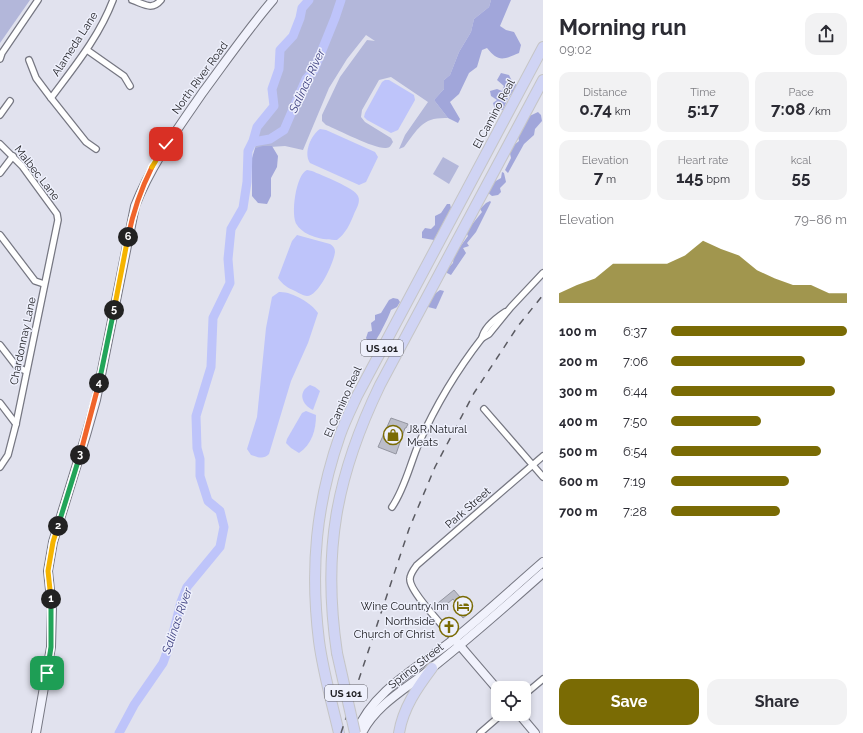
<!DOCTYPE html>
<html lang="en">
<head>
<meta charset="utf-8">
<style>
  body { margin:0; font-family:Raleway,sans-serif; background:#f2f2f3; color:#2b2b33; height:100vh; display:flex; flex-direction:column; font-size:15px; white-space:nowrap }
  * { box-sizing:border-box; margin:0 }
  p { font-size:13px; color:#7c7c81 }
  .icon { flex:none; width:22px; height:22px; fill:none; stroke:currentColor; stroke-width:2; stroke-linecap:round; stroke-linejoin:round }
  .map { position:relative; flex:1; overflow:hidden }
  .sheet { display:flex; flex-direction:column; background:#fff; width:320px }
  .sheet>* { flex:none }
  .fabs { position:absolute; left:491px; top:681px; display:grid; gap:8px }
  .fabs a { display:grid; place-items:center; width:40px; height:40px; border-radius:8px; background:#fff; box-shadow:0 2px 6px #0003; font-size:20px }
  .pin { position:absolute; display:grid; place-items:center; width:34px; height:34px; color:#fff; margin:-17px; border-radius:8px; box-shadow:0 2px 6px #0006 }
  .km { position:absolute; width:20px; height:20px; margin:-10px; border-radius:50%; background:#222; color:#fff; font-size:11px; line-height:20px; text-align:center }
  .round { display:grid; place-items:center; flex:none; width:42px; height:42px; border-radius:12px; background:#f2f2f3 }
  .head { display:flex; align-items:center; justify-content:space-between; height:68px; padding:0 16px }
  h1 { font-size:22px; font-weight:700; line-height:30px }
  .figures { display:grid; grid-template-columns:repeat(3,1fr); gap:6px; height:68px; padding:4px 16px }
  .figures div { display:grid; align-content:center; border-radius:10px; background:#f2f2f3; text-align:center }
  .figures b { font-size:17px; font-weight:700 }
  .figures small { font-size:11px; font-weight:400 }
  .figures p { font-size:11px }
  .chart { height:112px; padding:8px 16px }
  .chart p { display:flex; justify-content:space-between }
  .chart svg { width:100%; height:72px; margin-top:4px; fill:#7a6b04; opacity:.7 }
  .primary-button { display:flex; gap:8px; margin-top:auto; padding:8px 16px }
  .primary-button a { flex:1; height:46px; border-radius:12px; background:#7a6b04; color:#fff; font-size:16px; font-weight:700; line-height:46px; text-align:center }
  .primary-button a+a { background:#f2f2f3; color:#2b2b33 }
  ul { padding:0 16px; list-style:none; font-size:13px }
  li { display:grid; grid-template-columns:64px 48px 1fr; align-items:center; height:30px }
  li i { height:10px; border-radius:5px; background:#7a6b04 }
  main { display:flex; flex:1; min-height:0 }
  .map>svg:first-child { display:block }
</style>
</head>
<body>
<main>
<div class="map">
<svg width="543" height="733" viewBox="0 0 543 733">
  <rect width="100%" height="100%" fill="#e1e2ee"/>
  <g fill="#b3b7da">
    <path d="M0,0H30L0,43Z"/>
    <path d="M313,0H491L489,7L474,19L471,32L459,52L450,75L444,80V89L434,100L448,118C422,117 419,128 404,147L399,149L405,135L428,102L391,77L379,80L362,110L361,117L365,122L391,138L393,142C391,145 390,148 386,148C374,149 339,130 326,125L322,121V115L340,77L367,40L375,41L366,35L347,59L329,88L303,150L285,146L255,148L259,128L277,105L275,89L282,67L283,51L296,34L303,18L304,10Z"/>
    <path d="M443,157L459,166L449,184L433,174Z"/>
  </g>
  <g fill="#a1a6da">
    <path d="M491,0H511L500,26L506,30L514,32L521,45L519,53C503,60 498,62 487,48L482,50L477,67L469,73L459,94L450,102L460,119L458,123L448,118L434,100L444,89V80L450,75L459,52L471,32L474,19L489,7Z"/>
    <path d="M501,73L509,75L512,81L515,82L517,87L508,98L503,110H495L493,103L497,100L491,96L490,91L497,89L502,91L504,86L497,80Z"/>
    <path d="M538,112L541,115L542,121L535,129L534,135L524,144L508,173L505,170L511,158L509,149L519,141L517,132L519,121Z"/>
    <path d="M263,146H272L278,156L277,167L271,178V196L267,204L258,203L252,196V158L255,148Z"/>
    <path d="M502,172L504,173L506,182L500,188L501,192L498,195L492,196L487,192L494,182L501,178Z"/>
    <path d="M490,201L491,202L476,232L467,243L469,246L463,248L466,253L451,275L447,273V269L453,263L454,255L468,236L466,232L482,212L480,209L486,203Z"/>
    <path d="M447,204H450L451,208L434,240L422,238V232L425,228L431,229L435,225V216L441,213Z"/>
    <path d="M440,290L444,291L436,309L428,307L426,300Z"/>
    <path d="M393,298L398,299L400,302L397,307L391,310C388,319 375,344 369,350L362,347V343L367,340L366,338L368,332L372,331L371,323L375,320V315L381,313L389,300Z"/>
  </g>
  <g fill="#bec4fa">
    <path d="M385,80H389L414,95L415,100L398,130L391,133L367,120L364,117L365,113L382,82Z"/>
    <path d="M320,129L326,130L375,152L378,157L366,182L359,185L310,163C303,153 311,135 320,129Z"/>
    <path d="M307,170L312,171C321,175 355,188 358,196C361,202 356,209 354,214C350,224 346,233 337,240C324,240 305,237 297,225C290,216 296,174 307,170Z"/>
    <path d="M297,235L330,244C333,246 335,248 335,252C334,262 319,296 307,296C304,296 299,293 295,291C288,288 283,285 278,278L292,241Z"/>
    <path d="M279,292C291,291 312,303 318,313L308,343L291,381L269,454C263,460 258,457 251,455L247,449L257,417L266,328L272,297Z"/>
    <path d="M310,385L315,387L320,391L313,410C302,405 297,392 310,385Z"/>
    <path d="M306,411L316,415C316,430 312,444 299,453L291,448L286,443L287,439L302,413Z"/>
  </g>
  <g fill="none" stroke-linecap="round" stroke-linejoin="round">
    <g stroke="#bec4fa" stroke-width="9">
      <path d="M253,142L270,139L284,130L306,79L314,70L335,18L341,0"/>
      <path d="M119,733L134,705L163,663L171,641L181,602L187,587L220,547L224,527L220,511L208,501L200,476V459L197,448L196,416L211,367L213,318L230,283L228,259L231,229L243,208L247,182L248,151L253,141L257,127L274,106L272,89L279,69L280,50L293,36L300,18L302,8L309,0"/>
    </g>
  </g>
  <g fill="#bbbdc9" stroke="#9496a1">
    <path d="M391,418L408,424L406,428H405L396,454L378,447Z"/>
    <path d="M454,590L472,611L463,618L459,613L462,610L453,599L442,608L438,603Z"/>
  </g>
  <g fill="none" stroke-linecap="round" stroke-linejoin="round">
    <g stroke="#767782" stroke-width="8">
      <g id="street">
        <path d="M132,0C144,4 152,11 161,0"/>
        <path d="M87,50L124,76L130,86"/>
        <path d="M0,59L2,53L38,0"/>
        <path d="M29,60L36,78L51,98L86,142L96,149"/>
        <path d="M51,98C74,67 99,37 113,0"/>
        <path d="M0,115L10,101"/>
        <path d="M0,144L22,166L57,214L58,220L16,424L8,455L0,467"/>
        <path d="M0,173L13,156"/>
        <path d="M0,235L35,281L44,284"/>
        <path d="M482,338C484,327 496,318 505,312"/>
        <path d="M0,345L17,367L26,371"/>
        <path d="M0,403L16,424"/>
        <path d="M484,409L543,477"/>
        <path d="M392,507C405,488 410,464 419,443C436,405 457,370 482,338L489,334L511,307L543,273"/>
        <path d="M454,639C445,628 409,591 410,579C410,574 414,569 417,565L543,456"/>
        <path d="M524,695L543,679"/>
        <path d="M480,733L502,714"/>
      </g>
    </g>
    <g stroke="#767782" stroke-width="10">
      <g id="secondary">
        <path d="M456,641L498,690"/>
        <path d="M519,714L535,733"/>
        <path d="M36,733L51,647L52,609L48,571L53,542L86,435L96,400L135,206C152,163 177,130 203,92C226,61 248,29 273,0"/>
        <path d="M356,733C373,690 419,667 453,640C484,615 513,588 543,562"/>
        <path d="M362,733C376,704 409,687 433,667C471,637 507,605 543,573"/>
      </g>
    </g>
    <g stroke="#c5c5c6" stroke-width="12">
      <g id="highway">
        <path d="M337,653C322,552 336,476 380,385L543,80"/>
        <path d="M339,733C332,703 323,672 319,641C310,568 316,504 340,435C345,421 351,409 357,396L543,47"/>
        <path d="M399,733C403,708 417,688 432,668"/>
      </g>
    </g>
    <use href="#street" stroke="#fff" stroke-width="5.5"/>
    <use href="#secondary" stroke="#f1f2fc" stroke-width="8"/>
    <use href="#highway" stroke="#d0d4f4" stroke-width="10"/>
    <path stroke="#5a5a61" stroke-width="1.5" stroke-dasharray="7 7" stroke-linecap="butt" d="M341,733L409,529L435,467L474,393L518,326L543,295"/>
    <g stroke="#c5c5c6" stroke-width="12" stroke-linecap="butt">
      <path id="highway-bridge" d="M337,653L355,733"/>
    </g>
    <use href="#highway-bridge" stroke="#d0d4f4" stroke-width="10"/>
  </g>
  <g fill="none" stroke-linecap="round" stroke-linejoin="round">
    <g stroke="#fff" stroke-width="8">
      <path id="split-1" d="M47,673L51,647V599"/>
    </g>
    <g stroke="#fff" stroke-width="8">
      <path id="split-2" d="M51,599L48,571L53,542L58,526"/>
    </g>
    <g stroke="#fff" stroke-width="8">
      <path id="split-3" d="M58,526L80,455"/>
    </g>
    <g stroke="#fff" stroke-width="8">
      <path id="split-4" d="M80,455L99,383"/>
    </g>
    <g stroke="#fff" stroke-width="8">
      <path id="split-5" d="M99,383L114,310"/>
    </g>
    <g stroke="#fff" stroke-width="8">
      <path id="split-6" d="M114,310L128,237"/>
    </g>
    <g stroke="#fff" stroke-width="8">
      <path id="split-7" d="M128,237C133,212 141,189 152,167"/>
    </g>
    <g stroke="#fff" stroke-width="8">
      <path id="split-8" d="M152,167L166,144"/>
    </g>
    <use href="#split-1" stroke="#22a559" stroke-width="5"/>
    <use href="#split-2" stroke="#f5b400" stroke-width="5"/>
    <use href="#split-3" stroke="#22a559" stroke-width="5"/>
    <use href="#split-4" stroke="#f0652b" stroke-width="5"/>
    <use href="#split-5" stroke="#22a559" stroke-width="5"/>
    <use href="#split-6" stroke="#f5b400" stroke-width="5"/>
    <use href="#split-7" stroke="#f0652b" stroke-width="5"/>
    <use href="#split-8" stroke="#f5b400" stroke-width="5"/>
  </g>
  <defs>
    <g id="shop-ring" transform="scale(1)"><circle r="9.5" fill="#eef0fc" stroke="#7a6b04" stroke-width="1.5"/><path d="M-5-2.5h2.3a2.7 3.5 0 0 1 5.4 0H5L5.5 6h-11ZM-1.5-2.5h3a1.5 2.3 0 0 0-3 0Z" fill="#7a6b04"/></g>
    <g id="hotel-ring" transform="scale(1)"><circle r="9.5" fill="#eef0fc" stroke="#7a6b04" stroke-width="1.5"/><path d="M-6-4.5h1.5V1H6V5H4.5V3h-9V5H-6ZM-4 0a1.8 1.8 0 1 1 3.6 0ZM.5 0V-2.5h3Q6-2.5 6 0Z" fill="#7a6b04"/></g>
    <g id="church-ring" transform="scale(1)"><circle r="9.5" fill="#eef0fc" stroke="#7a6b04" stroke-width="1.5"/><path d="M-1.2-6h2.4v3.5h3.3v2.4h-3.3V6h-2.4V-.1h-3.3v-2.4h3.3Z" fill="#7a6b04"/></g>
  </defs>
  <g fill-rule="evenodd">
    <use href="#shop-ring" x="393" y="435"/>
    <use href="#hotel-ring" x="463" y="606"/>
    <use href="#church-ring" x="449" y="627"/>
  </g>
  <g text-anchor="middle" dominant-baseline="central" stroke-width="3" stroke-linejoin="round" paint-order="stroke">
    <g fill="#eef0fc" stroke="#5e5f66" stroke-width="1">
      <rect x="361" y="340" width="42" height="16" rx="3"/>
      <rect x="325" y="685" width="42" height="16" rx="3"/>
    </g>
    <g font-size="10" font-weight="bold" fill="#212125">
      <text x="382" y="348">US 101</text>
      <text x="346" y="693">US 101</text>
    </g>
    <g font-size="11" fill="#212125" stroke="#eef0fc">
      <text transform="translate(75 44) rotate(-57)">Alameda Lane</text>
      <text transform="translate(200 78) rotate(-54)">North River Road</text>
      <text transform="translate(494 114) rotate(-62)">El Camino Real</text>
      <text transform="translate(37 173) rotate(52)">Malbec Lane</text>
      <text transform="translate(23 341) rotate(-78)">Chardonnay Lane</text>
      <text transform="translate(343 402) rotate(-66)">El Camino Real</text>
      <text transform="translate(468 508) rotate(-41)">Park Street</text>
      <text transform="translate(416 666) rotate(-38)">Spring Street</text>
    </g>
    <g font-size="11" fill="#212125" stroke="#eef0fc" text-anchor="end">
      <text x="407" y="429" text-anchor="start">J&amp;R Natural<tspan x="407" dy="13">Meats</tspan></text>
      <text x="449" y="606">Wine Country Inn</text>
      <text x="435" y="621">Northside<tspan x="435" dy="13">Church of Christ</tspan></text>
    </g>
    <g font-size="12" font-style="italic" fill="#404282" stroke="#eef0fc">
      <text transform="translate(307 81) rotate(-65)">Salinas River</text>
      <text transform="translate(177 621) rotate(-71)">Salinas River</text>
    </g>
  </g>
</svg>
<div class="fabs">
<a><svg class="icon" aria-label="locate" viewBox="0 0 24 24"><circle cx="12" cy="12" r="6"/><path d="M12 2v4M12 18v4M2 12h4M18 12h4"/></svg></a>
</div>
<div class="pin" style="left:47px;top:673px;background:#1e9e55"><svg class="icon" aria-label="arrive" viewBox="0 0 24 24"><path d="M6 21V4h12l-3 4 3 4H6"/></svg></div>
<div class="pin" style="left:166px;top:144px;background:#d93025"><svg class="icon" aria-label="check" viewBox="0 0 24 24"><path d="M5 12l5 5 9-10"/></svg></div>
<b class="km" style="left:51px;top:599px">1</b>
<b class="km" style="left:58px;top:526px">2</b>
<b class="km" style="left:80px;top:455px">3</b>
<b class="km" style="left:99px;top:383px">4</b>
<b class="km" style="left:114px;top:310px">5</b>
<b class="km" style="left:128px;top:237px">6</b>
</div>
<section class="sheet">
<div class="head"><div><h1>Morning run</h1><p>09:02</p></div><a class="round"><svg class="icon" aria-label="share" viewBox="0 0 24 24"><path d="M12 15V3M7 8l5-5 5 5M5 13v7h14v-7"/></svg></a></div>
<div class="figures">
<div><p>Distance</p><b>0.74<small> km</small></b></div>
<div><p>Time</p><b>5:17</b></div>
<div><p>Pace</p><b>7:08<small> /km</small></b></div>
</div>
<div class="figures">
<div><p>Elevation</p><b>7<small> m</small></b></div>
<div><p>Heart rate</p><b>145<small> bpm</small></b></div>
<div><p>kcal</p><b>55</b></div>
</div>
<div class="chart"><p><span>Elevation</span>79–86 m</p>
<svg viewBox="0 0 160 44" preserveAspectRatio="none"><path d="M0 44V38L10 33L20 29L30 20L40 20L50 20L60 20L70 15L80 6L90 11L100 15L110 24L120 29L130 33L140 33L150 38L160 38V44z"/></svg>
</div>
<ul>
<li><b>100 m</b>6:37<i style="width:100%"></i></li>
<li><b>200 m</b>7:06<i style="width:76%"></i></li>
<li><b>300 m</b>6:44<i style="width:93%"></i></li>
<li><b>400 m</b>7:50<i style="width:51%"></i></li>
<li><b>500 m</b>6:54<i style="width:85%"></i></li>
<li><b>600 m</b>7:19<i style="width:67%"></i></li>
<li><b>700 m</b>7:28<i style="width:62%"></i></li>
</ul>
<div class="primary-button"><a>Save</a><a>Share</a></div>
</section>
</main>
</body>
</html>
